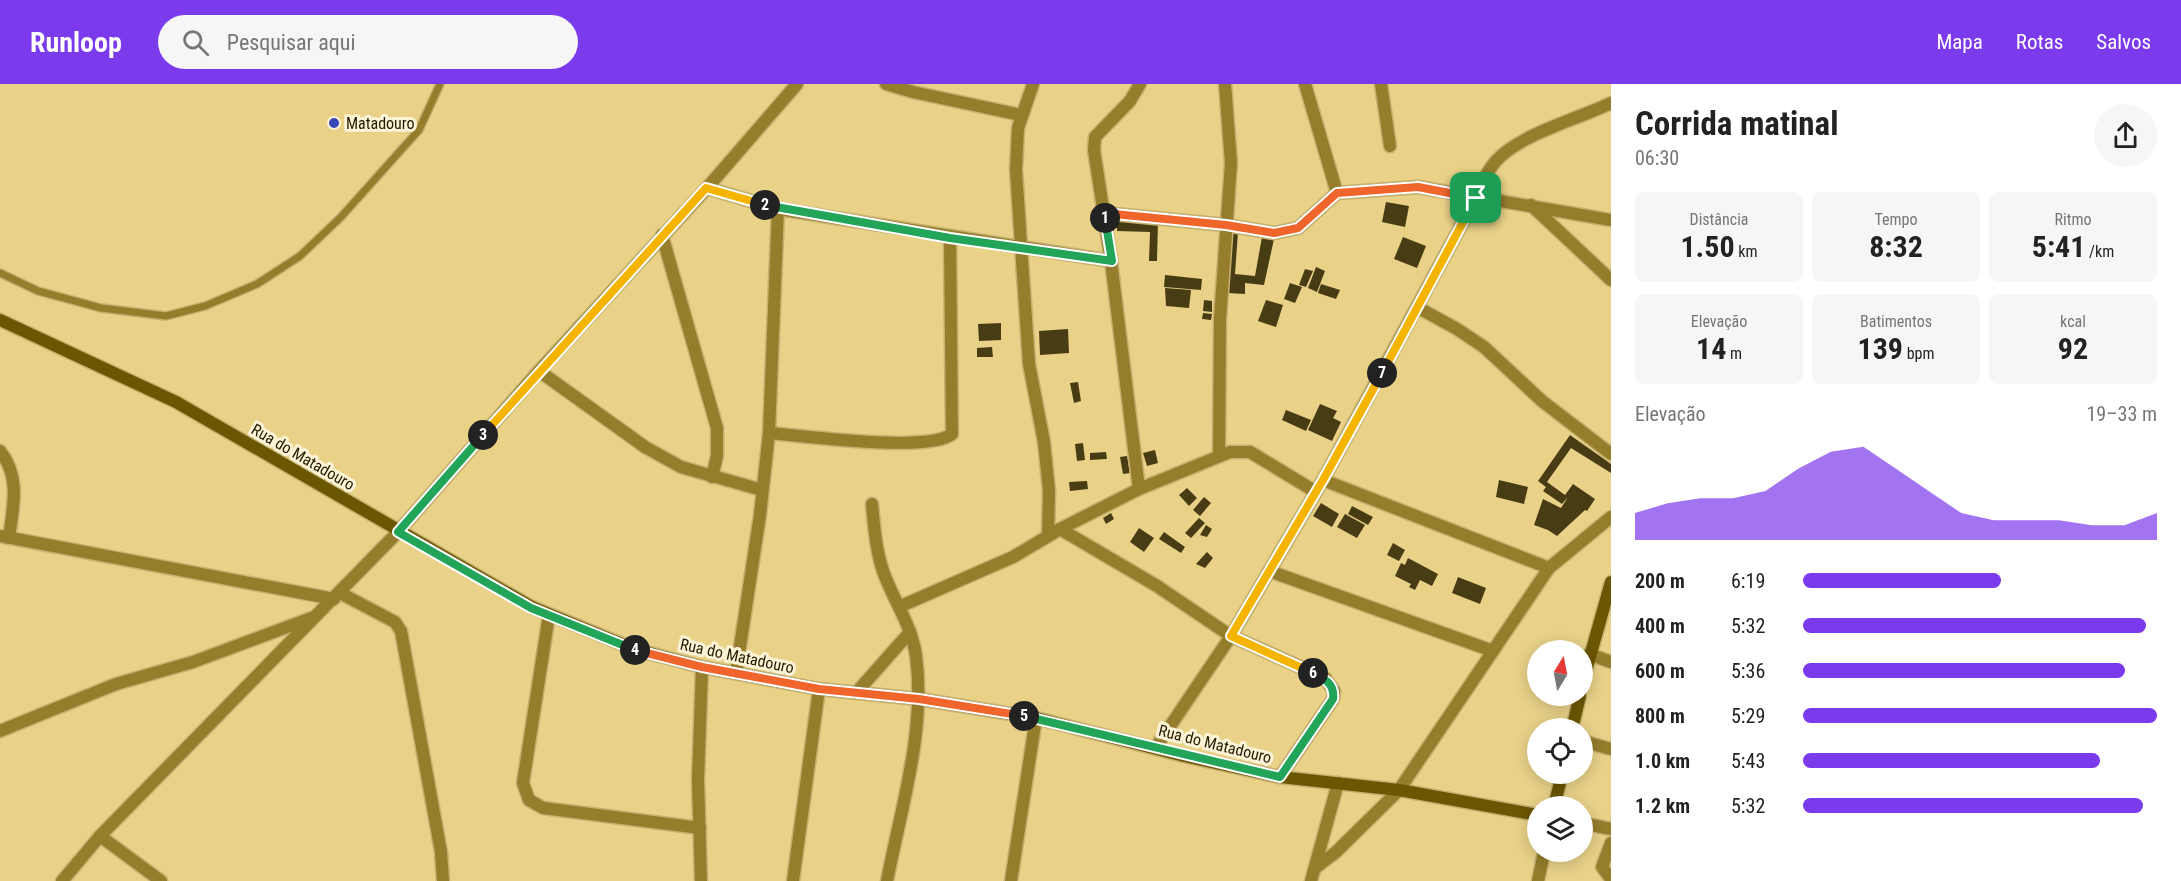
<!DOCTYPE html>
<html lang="pt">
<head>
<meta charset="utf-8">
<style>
  body { margin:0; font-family:"Roboto Condensed",sans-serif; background:#f6f6f6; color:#222; height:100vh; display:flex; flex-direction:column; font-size:22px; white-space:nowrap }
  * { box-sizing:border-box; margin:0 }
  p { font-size:20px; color:#767676 }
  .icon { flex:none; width:33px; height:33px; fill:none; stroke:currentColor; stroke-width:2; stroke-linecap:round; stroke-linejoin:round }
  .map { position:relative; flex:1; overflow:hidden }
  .sheet { display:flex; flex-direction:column; background:#fff; width:570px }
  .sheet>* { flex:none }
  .needle { width:39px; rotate:10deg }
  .tools { position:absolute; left:1527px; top:556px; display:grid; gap:12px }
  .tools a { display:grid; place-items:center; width:66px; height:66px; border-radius:50%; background:#fff; box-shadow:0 3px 15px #0003; font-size:30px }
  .pin { position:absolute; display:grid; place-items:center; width:51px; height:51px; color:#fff; margin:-26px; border-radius:12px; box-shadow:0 3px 9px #0006 }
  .km { position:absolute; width:30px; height:30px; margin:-15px; border-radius:50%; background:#222; color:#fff; font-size:16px; line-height:30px; text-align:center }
  .round { display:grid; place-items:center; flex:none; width:63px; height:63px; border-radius:32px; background:#f6f6f6 }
  .summary { display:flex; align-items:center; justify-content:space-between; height:102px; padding:0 24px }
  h1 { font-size:33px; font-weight:700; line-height:45px }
  .metrics { display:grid; grid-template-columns:repeat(3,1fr); gap:9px; height:102px; padding:6px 24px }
  .metrics div { display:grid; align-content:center; border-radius:9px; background:#f6f6f6; text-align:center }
  .metrics b { font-size:30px; font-weight:700 }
  .metrics small { font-size:16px; font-weight:400 }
  .metrics p { font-size:16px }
  .chart { height:168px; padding:12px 24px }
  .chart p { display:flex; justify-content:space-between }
  .chart svg { width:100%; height:108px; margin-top:6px; fill:#7c3aed; opacity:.7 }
  ul { padding:0 24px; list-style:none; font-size:20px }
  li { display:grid; grid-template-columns:96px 72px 1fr; align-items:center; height:45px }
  li i { height:15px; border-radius:8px; background:#7c3aed }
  header { display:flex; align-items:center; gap:36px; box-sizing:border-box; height:84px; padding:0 30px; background:#7c3aed; color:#fff }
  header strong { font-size:28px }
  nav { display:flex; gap:33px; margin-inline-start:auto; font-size:21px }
  .search { width:420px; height:54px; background:#f6f6f6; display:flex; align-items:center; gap:15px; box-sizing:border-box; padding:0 21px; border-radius:33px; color:#767676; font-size:22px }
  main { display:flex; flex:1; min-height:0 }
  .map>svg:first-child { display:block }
</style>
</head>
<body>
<header>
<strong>Runloop</strong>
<div class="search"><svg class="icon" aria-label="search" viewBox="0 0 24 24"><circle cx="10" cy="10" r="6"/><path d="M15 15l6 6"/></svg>Pesquisar aqui</div>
<nav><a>Mapa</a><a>Rotas</a><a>Salvos</a></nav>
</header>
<main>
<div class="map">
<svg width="1611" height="797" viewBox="0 0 1611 797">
  <rect width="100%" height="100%" fill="#e9d288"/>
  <g fill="#483c15">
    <path d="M1386,118L1409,122L1405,143L1382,138Z"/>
    <path d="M1110,136L1158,137L1157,177H1149L1150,148L1117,147V144H1109Z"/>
    <path d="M1228,147L1238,148L1235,190L1255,192L1262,153L1274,155L1264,201L1245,199V210L1227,209Z"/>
    <path d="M1403,153L1426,162L1417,184L1394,175Z"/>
    <path d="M1316,183L1325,187L1317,208L1308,204Z"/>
    <path d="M1305,185L1313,187L1306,203L1299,201Z"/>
    <path d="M1165,191L1202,195L1201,206L1164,203Z"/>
    <path d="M1290,199L1302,203L1295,219L1284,215Z"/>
    <path d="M1321,200L1340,206L1336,215L1318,209Z"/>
    <path d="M1165,204L1191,206L1189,224L1166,222Z"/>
    <path d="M1204,216L1212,217V228L1203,227Z"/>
    <path d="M1266,216L1283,221L1276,243L1258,237Z"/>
    <path d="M1203,229L1212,230L1211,236L1202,235Z"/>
    <path d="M1001,239V256L979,257L978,240Z"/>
    <path d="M1068,245L1069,269L1040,271L1039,247Z"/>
    <path d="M992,263L993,273H977V264Z"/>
    <path d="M1078,298L1081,317L1074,319L1070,299Z"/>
    <path d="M1320,320L1337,327L1333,334L1341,338L1332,357L1308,346Z"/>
    <path d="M1286,326L1311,336L1306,347L1282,336Z"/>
    <path d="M1570,351L1611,380V389L1571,364L1547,398L1565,411L1573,400L1595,415L1587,427L1585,426L1557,452L1548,446L1534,441L1543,415L1561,424L1568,413L1562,420L1543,407L1546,403L1538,397Z"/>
    <path d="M1083,359L1085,376L1077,377L1075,360Z"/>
    <path d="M1155,366L1158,379L1147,382L1143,369Z"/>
    <path d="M1106,368L1107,375L1090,376V369Z"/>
    <path d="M1127,372L1130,389L1123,390L1120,373Z"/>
    <path d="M1499,396L1528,403L1524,420L1496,413Z"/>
    <path d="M1087,397L1088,405L1070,407L1069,398Z"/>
    <path d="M1187,404L1197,414L1189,422L1179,411Z"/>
    <path d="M1204,413L1211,419L1200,432L1193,426Z"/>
    <path d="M1321,419L1339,430L1332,443L1313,432Z"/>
    <path d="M1352,422L1373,433L1368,441L1348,430Z"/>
    <path d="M1111,429L1114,435L1106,440L1103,434Z"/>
    <path d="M1345,430L1365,441L1357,454L1337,443Z"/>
    <path d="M1199,434L1205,439L1191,454L1185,449Z"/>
    <path d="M1206,441L1212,445L1207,453L1200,451Z"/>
    <path d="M1139,444L1154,454L1144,468L1130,458Z"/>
    <path d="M1164,448L1185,463L1181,469L1159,455Z"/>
    <path d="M1393,459L1405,466L1399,477L1387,471Z"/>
    <path d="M1207,468L1213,474L1205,484L1196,480Z"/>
    <path d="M1408,474L1438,490L1432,502L1420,496L1415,506L1409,503L1411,500L1395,492L1401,479L1405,481Z"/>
    <path d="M1458,493L1486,504L1480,520L1452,509Z"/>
  </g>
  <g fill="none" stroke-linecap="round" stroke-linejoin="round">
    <g stroke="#c6b170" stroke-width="10">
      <path id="lane" d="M0,189L38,207L101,224L166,232L205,222L257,200L300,172L341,133L419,46L440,0"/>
    </g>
    <g stroke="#c6b170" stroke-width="15">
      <g id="street">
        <path d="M886,0L913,8L1021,31"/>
        <path d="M1033,0L1018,44L1016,86L1029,280L1044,358L1049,407L1048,452"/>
        <path d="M1305,0L1337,109"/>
        <path d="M1381,0L1390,62"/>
        <path d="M707,104L778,125L1111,177"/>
        <path d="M1531,121L1611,196"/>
        <path d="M1104,129L1226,141L1274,149L1298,144L1337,109L1418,103L1611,136"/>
        <path d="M662,151L717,344V372L712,393"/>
        <path d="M1417,223L1457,245L1484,263L1542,317L1611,370"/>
        <path d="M539,287L645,363L681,383L762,406"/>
        <path d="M769,349C805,352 928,369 952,350L950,154"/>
        <path d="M0,367C21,393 13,423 9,454"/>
        <path d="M1219,372L1220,235L1231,79L1225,0"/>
        <path d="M1323,396L1549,484"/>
        <path d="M1139,405L1111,177L1094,66L1095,53L1130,17L1140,0"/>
        <path d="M872,420C874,442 876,466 883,487C893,516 912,541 916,572C926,646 901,724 887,797"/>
        <path d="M1060,445L1157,502L1231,552L1325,594L1334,607L1333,615L1280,693"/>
        <path d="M0,452L334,515"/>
        <path d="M1269,487L1493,567"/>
        <path d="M340,509L395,538L401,547L441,768L443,797"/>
        <path d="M901,522L1013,473L1060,445L1139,405L1230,368H1250L1316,408"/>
        <path d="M549,531L523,699L529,716L543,724L700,744"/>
        <path d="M1589,570L1611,578"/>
        <path d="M736,589L760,431L769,349L778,125"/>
        <path d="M856,609L910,548"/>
        <path d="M0,647L116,600L193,578L314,533"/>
        <path d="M1582,657L1611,665"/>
        <path d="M1156,663L1231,552L1323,396L1476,114C1482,100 1486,88 1496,77C1520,50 1578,35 1611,19"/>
        <path d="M1582,739L1611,745"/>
        <path d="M100,752L161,797"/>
        <path d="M1611,759L1602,783L1611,795"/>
        <path d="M1315,784L1336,768L1399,706L1549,484L1611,433"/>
        <path d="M62,797L100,752L398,448L539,287L707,104L797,0"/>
        <path d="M701,797L698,696L702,583"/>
        <path d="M793,797L819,605"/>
        <path d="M1011,797L1036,634"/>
        <path d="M1311,797L1338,699"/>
        <path d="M1538,797L1544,768"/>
      </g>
    </g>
    <g stroke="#c6b170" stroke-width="15">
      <g id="secondary">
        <path d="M0,236L176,318L532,523L634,565L702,583L819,605L919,615L1036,634L1184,672L1280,693L1399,706L1538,731"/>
        <path d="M1582,601L1611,498"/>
        <path d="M1572,645L1580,612"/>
        <path d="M1554,723L1562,690"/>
      </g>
    </g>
    <use href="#lane" stroke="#957d2c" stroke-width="7"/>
    <use href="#street" stroke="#957d2c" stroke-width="12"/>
    <use href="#secondary" stroke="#6b5602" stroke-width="12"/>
  </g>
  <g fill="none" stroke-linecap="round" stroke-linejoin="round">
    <g stroke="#fff" stroke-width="12">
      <path id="split-1" d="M1105,134L1104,129L1226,141L1274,149L1298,144L1337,109L1418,103L1476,114"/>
    </g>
    <g stroke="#fff" stroke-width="12">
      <path id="split-2" d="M765,121L950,154L1112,177L1105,134"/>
    </g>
    <g stroke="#fff" stroke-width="12">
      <path id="split-3" d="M483,351L706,104L765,121"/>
    </g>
    <g stroke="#fff" stroke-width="12">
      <path id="split-4" d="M483,351L398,448L531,524L635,566"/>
    </g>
    <g stroke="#fff" stroke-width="12">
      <path id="split-5" d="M635,566L702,583L819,605L919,615L1024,632"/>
    </g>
    <g stroke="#fff" stroke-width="12">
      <path id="split-6" d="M1024,632L1280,693L1333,615C1335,600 1325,595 1313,589"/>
    </g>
    <g stroke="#fff" stroke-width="12">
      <path id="split-7" d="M1313,589L1231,552L1323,396L1382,289"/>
    </g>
    <g stroke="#fff" stroke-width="12">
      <path id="split-8" d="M1382,289L1476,114"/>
    </g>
    <use href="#split-1" stroke="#f0652b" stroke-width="8"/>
    <use href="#split-2" stroke="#22a559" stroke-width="8"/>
    <use href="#split-3" stroke="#f5b400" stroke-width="8"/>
    <use href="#split-4" stroke="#22a559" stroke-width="8"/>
    <use href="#split-5" stroke="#f0652b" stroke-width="8"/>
    <use href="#split-6" stroke="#22a559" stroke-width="8"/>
    <use href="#split-7" stroke="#f5b400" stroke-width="8"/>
    <use href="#split-8" stroke="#f5b400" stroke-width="8"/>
  </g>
  <circle fill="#3a47bb" stroke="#fdf4d7" stroke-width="2" cx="334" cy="39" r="6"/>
  <g text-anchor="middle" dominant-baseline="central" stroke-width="6" stroke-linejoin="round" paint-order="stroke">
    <g font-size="16" fill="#241a00" stroke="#fdf4d7" text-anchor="start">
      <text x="346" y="39">Matadouro</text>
    </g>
    <g font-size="16" fill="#241a00" stroke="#fdf4d7">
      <text transform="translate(303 373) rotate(30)">Rua do Matadouro</text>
      <text transform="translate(737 572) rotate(12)">Rua do Matadouro</text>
      <text transform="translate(1215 660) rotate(14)">Rua do Matadouro</text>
    </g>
  </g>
</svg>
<div class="tools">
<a><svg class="needle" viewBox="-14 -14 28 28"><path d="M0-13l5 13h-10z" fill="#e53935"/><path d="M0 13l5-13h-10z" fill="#767676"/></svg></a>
<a><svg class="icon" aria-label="locate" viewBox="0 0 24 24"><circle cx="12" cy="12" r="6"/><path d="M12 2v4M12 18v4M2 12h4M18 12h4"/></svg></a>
<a><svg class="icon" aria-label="layers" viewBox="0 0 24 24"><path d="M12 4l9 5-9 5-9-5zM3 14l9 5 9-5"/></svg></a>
</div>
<div class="pin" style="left:1476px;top:114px;background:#1e9e55"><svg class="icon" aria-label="arrive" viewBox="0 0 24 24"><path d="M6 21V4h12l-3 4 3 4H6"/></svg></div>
<b class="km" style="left:1105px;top:134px">1</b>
<b class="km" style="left:765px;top:121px">2</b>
<b class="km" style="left:483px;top:351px">3</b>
<b class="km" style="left:635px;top:566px">4</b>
<b class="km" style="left:1024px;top:632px">5</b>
<b class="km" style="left:1313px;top:589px">6</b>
<b class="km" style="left:1382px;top:289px">7</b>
</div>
<section class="sheet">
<div class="summary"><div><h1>Corrida matinal</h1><p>06:30</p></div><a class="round"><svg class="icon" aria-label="share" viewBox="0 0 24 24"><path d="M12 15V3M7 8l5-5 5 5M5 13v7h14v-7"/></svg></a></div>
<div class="metrics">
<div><p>Distância</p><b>1.50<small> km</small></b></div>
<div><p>Tempo</p><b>8:32</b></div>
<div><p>Ritmo</p><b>5:41<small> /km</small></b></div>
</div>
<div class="metrics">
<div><p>Elevação</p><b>14<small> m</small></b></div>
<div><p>Batimentos</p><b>139<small> bpm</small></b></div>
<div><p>kcal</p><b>92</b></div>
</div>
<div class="chart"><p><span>Elevação</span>19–33 m</p>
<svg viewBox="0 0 160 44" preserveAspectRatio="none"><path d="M0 44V33L10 29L20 27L30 27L40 24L50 15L60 8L70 6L80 15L90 24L100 33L110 36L120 36L130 36L140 38L150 38L160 33V44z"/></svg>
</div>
<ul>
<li><b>200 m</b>6:19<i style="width:56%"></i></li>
<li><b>400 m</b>5:32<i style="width:97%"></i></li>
<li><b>600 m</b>5:36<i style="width:91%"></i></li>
<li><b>800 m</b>5:29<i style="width:100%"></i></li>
<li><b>1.0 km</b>5:43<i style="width:84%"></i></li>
<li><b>1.2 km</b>5:32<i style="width:96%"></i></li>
</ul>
</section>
</main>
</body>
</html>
